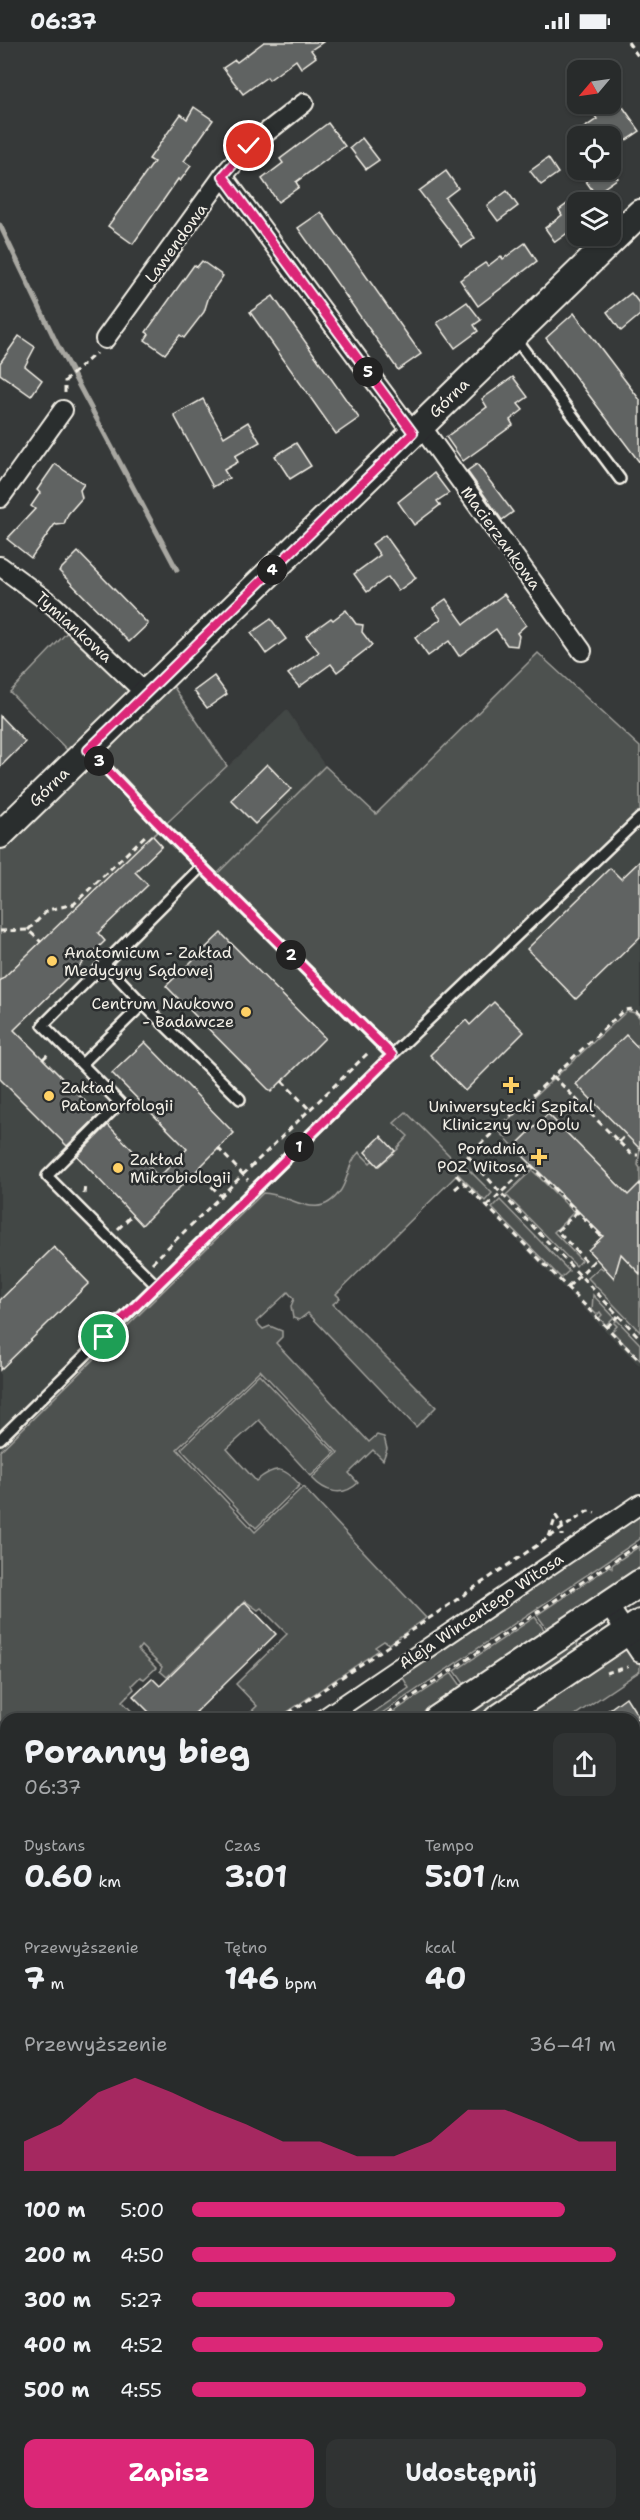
<!DOCTYPE html>
<html lang="pl">
<head>
<meta charset="utf-8">
<style>
  body { margin:0; font-family:"Shantell Sans",sans-serif; background:#303333; color:#f1f3f6; height:100vh; display:flex; flex-direction:column; font-size:22px; white-space:nowrap }
  * { box-sizing:border-box; margin:0 }
  p { font-size:20px; color:#a5a7a9 }
  .icon { flex:none; width:33px; height:33px; fill:none; stroke:currentColor; stroke-width:2; stroke-linecap:round; stroke-linejoin:round }
  .map { position:relative; flex:1; overflow:hidden }
  .drawer { position:absolute; left:0px; top:1671px; width:640px; height:807px; display:flex; flex-direction:column; background:#282b2b; border-radius:18px 18px 0 0; box-shadow:0 2px 4px #0004,0 0 0 2px #444747 }
  .drawer>* { flex:none }
  .needle { width:39px; rotate:241deg }
  .controls { position:absolute; left:567px; top:18px; display:grid; gap:12px }
  .controls a { display:grid; place-items:center; width:54px; height:54px; border-radius:12px; background:#282b2b; box-shadow:0 2px 4px #0004,0 0 0 2px #444747; font-size:30px }
  .pin { position:absolute; display:grid; place-items:center; width:51px; height:51px; color:#fff; margin:-26px; border:3px solid #fff; border-radius:50%; box-shadow:0 2px 6px #0007 }
  .km { position:absolute; width:30px; height:30px; margin:-15px; border-radius:50%; background:#222; color:#fff; font-size:16px; line-height:30px; text-align:center }
  .round { display:grid; place-items:center; flex:none; width:63px; height:63px; border-radius:12px; background:#303333 }
  .summary { display:flex; align-items:center; justify-content:space-between; height:102px; padding:0 24px }
  h1 { font-size:33px; font-weight:700; line-height:45px }
  .metrics { display:grid; grid-template-columns:repeat(3,1fr); gap:9px; height:102px; padding:6px 24px }
  .metrics div { display:grid; align-content:center }
  .metrics b { font-size:30px; font-weight:700 }
  .metrics small { font-size:16px; font-weight:400 }
  .metrics p { font-size:16px }
  .chart { height:168px; padding:12px 24px }
  .chart p { display:flex; justify-content:space-between }
  .chart svg { width:100%; height:108px; margin-top:6px; fill:#db2777; opacity:.7 }
  .cta { display:flex; gap:12px; margin-top:auto; padding:12px 24px }
  .cta a { flex:1; height:69px; border-radius:12px; background:#db2777; color:#fff; font-size:24px; font-weight:700; line-height:69px; text-align:center }
  .cta a+a { background:#303333; color:#f1f3f6 }
  ul { padding:0 24px; list-style:none; font-size:20px }
  li { display:grid; grid-template-columns:96px 72px 1fr; align-items:center; height:45px }
  li i { height:15px; border-radius:8px; background:#db2777 }
  .status { display:flex; justify-content:space-between; align-items:center; height:42px; padding:0 30px; background:#282b2b; direction:ltr }
  .status svg { height:16px; fill:currentColor }
  .map>svg:first-child { display:block }
</style>
</head>
<body>
<div class="status"><b>06:37</b><svg viewBox="0 0 49 12"><path d="M0 12V9h3v3zM5 12V6h3v6zM10 12V3h3v9zM15 12V0h3v12zM26 1h20v11H26zM47 4h2v5h-2z"/></svg></div>
<div class="map">
<svg width="640" height="2478" viewBox="0 0 640 2478">
  <rect width="100%" height="100%" fill="#363939"/>
  <filter id="ink" filterUnits="userSpaceOnUse"><feTurbulence type="fractalNoise" baseFrequency=".0167" numOctaves="2"/><feDisplacementMap in="SourceGraphic" scale="12" xChannelSelector="R" yChannelSelector="G"/><feConvolveMatrix kernelMatrix="1 2 1 2 8 2 1 2 1" color-interpolation-filters="sRGB"/></filter>
  <g filter="url(#ink)">
    <path fill="#434645" d="M287,668L325,724L214,835L640,776V1324L453,1133L300,1220L0,1510V939L152,793L154,795Z"/>
    <g fill="#4e514f" stroke="#a1a19c" stroke-width="1.5">
      <path d="M74,583L145,650L165,632L227,724L0,939V793L77,718L10,650Z"/>
      <path d="M538,611L640,705V776L392,1013L214,835L325,724L376,772Z"/>
      <path d="M627,969L635,971L640,976V1003H635L626,994L640,1107L638,1123L640,1126V1165L548,1072L514,1105L498,1088Z"/>
      <path d="M406,1070L461,1125L464,1123L492,1151L485,1159L458,1132L336,1252L340,1256L333,1262L436,1365L416,1385L308,1271L299,1278L293,1276L291,1264L294,1257L288,1250L256,1280L263,1287L270,1284L282,1289V1295L276,1301L369,1400L377,1393L384,1395L387,1407L383,1418L373,1408L349,1431L358,1441C342,1456 325,1450 312,1436L338,1411L260,1328L177,1407L255,1490L303,1445L426,1576L389,1602L384,1599L375,1605L379,1608L277,1677H243L257,1664L236,1642L287,1592L261,1566L258,1568L245,1559L167,1635L160,1629L162,1625L141,1604L138,1608L156,1626L144,1637L140,1635L132,1643L134,1647L122,1659L139,1677H94L89,1672L84,1677H6L4,1754L0,1750V1409L263,1151C291,1151 317,1183 341,1148C349,1135 348,1121 359,1110L370,1121L373,1118L379,1124L398,1107L397,1106L408,1094L394,1081Z"/>
      <path d="M532,1128L574,1170L554,1190L581,1218L576,1224L506,1153Z"/>
      <path d="M500,1158L569,1229L561,1236L492,1166Z"/>
      <path d="M620,1211L640,1231V1290L588,1236L600,1225L603,1227Z"/>
      <path d="M593,1253L614,1275L606,1283L599,1276L602,1273L600,1270L597,1273L592,1268Z"/>
      <path d="M617,1278L640,1302V1318L612,1289L617,1284L614,1281Z"/>
      <path d="M259,1332L335,1411L311,1434L259,1378L227,1407L256,1439C276,1423 283,1424 300,1443L256,1486L181,1407Z"/>
      <path d="M640,1473V1497L373,1677H364L409,1646L402,1634Z"/>
      <path d="M640,1504V1525L548,1588L537,1573L610,1524L612,1526V1523Z"/>
      <path d="M535,1575L545,1589L465,1643L455,1629Z"/>
      <path d="M626,1591L640,1611V1629L569,1677H497Z"/>
      <path d="M577,1601L578,1606L575,1610L476,1677H458L570,1602Z"/>
      <path d="M452,1631L462,1645L415,1677H383Z"/>
      <path d="M3,1793L6,1794V1861H0V1796Z"/>
      <path d="M0,1878H6V1923L0,1927Z"/>
      <path d="M10,2472H184L188,2478H14Z"/>
    </g>
    <g fill="none" stroke-linecap="round" stroke-linejoin="round">
      <path stroke="#a8a7a1" stroke-width="5" d="M0,183L58,304L177,528"/>
    </g>
    <g fill="#616362" stroke="#f4f1e8" stroke-width="1.5">
      <path d="M264,0H323L311,8L316,15L301,26L296,18L269,38L267,35L243,52L223,26L235,18L237,20Z"/>
      <path d="M618,58L640,89L610,109V94H572L597,77L595,74Z"/>
      <path d="M194,65L213,78L184,119L191,124L180,139L178,137L133,202L108,184L154,120L149,117L181,72L187,77Z"/>
      <path d="M328,81L345,104L296,140L299,145L278,160L262,137L283,121L280,117Z"/>
      <path d="M362,96L379,118L366,127L350,106Z"/>
      <path d="M548,116L558,131L541,143L530,129Z"/>
      <path d="M578,128H612L618,136L595,152Z"/>
      <path d="M446,129L458,146L445,156L475,196L462,205L419,149Z"/>
      <path d="M507,149L518,164L498,179L487,164Z"/>
      <path d="M578,154V194L573,187L555,200L545,186L562,173L559,168Z"/>
      <path d="M321,170L421,312L398,328L298,186Z"/>
      <path d="M525,201L537,219L478,264L460,238L485,221L488,224L501,214L503,217Z"/>
      <path d="M202,219L223,234L209,254L204,270L184,296L180,293L165,312L145,298L149,292L146,290L194,223L197,225Z"/>
      <path d="M631,251L640,262V273L621,289L607,270Z"/>
      <path d="M273,254L359,376L336,392L250,270Z"/>
      <path d="M467,260L481,278L474,283L478,289L455,306L437,281Z"/>
      <path d="M574,271L640,358V421L546,296Z"/>
      <path d="M19,294L35,305L25,324L42,338L31,354L0,332V321Z"/>
      <path d="M513,335L528,355L518,362L523,368L510,378L513,383L463,419L446,395L487,365L482,357Z"/>
      <path d="M203,357L224,395L248,380L260,400L235,414L238,420L224,428L229,436L213,445L174,373Z"/>
      <path d="M296,401L311,424L290,437L275,414Z"/>
      <path d="M55,422L84,442L80,448L82,456L68,472L64,482L57,483L55,482L31,516L7,497L35,467L31,464L40,451L37,448Z"/>
      <path d="M477,422L513,470L502,478L467,429Z"/>
      <path d="M434,431L449,451L437,459L440,463L414,483L398,460Z"/>
      <path d="M385,493L416,536L398,549L388,535L367,550L354,532L380,513L372,502Z"/>
      <path d="M78,510L148,582L129,600L59,529Z"/>
      <path d="M504,552L526,583L517,591L519,594L517,604L507,603L496,587L459,614L449,599L428,614L415,596L441,577L433,566L446,557L464,582Z"/>
      <path d="M346,568L356,582L363,583L362,590L372,603L337,630L331,622L299,645L288,632L319,610L306,594L331,576L333,578Z"/>
      <path d="M271,577L286,597L266,612L251,591Z"/>
      <path d="M214,634L227,652L207,666L194,649Z"/>
      <path d="M0,674L25,700L0,725Z"/>
      <path d="M267,722L291,747L255,782L231,758Z"/>
      <path d="M152,793L162,804L135,830L148,843L98,891L105,899L14,988L99,1073L67,1104L0,1037V939Z"/>
      <path d="M640,819V895L576,957L527,907L610,826L621,837Z"/>
      <path d="M221,891L325,996L271,1050L166,944Z"/>
      <path d="M494,960L524,990L465,1049L430,1013L466,978L470,983Z"/>
      <path d="M626,993L640,1008V1107L576,1042Z"/>
      <path d="M145,1000L234,1091L142,1183L77,1114L108,1083L159,1135L187,1107L112,1031Z"/>
      <path d="M548,1072L628,1153L640,1141V1232L621,1212L614,1236L588,1208L603,1194L514,1105Z"/>
      <path d="M381,1094L395,1109L378,1124L365,1110Z"/>
      <path d="M54,1205L89,1241L0,1328V1258Z"/>
      <path d="M245,1560L276,1592L189,1677H156L133,1654L152,1636L160,1644Z"/>
      <path d="M626,1655L640,1677H596Z"/>
    </g>
    <g fill="none" stroke-linecap="round" stroke-linejoin="round">
      <g stroke="#f4f1e8" stroke-width="14">
        <g id="lane">
          <path d="M515,296L620,437"/>
          <path d="M143,962L240,1057"/>
          <path d="M392,1013L640,776"/>
          <path d="M82,1022L143,962L104,921"/>
          <path d="M157,1244L47,1134L120,1061L43,983L202,824"/>
          <path d="M0,1397L392,1013L163,786L89,708"/>
        </g>
      </g>
      <g stroke="#f4f1e8" stroke-width="22">
        <g id="street">
          <path d="M223,134L413,391"/>
          <path d="M105,297L223,134L249,104L304,61"/>
          <path d="M421,384L582,609"/>
          <path d="M0,456L63,368"/>
          <path d="M0,524L54,564L145,651"/>
          <path d="M608,1563L640,1611"/>
          <path d="M323,1677L640,1462"/>
          <path d="M0,1869L6,1870"/>
          <path d="M634,1960L640,1968"/>
          <path d="M634,2024L640,2020"/>
          <path d="M0,2047L6,2055"/>
          <path d="M634,2282L640,2278"/>
          <path d="M314,2472L318,2478"/>
          <path d="M575,2472L580,2478"/>
          <path d="M371,2478L379,2472"/>
        </g>
      </g>
      <g stroke="#f4f1e8" stroke-width="30">
        <g id="secondary">
          <path d="M0,793L640,171"/>
          <path d="M437,1677L640,1541"/>
          <path d="M497,1677L640,1581"/>
          <path d="M0,1972L6,1968"/>
          <path d="M0,2010L6,2006"/>
          <path d="M0,2458L6,2466"/>
        </g>
      </g>
      <g stroke="#f4f1e8" stroke-width="3" stroke-dasharray="6 4.5" stroke-linecap="butt">
        <path d="M628,0L640,17"/>
        <path d="M65,351V339L96,311"/>
        <path d="M28,888L48,868L74,862L148,791"/>
        <path d="M0,889L28,888L41,900"/>
        <path d="M640,973L633,967L624,968L468,1114L500,1150L640,1296"/>
        <path d="M43,1017L50,1010"/>
        <path d="M553,1034L632,1113H638"/>
        <path d="M282,1039L310,1068"/>
        <path d="M619,1100L626,1093"/>
        <path d="M218,1106L248,1138"/>
        <path d="M530,1123L602,1195"/>
        <path d="M197,1129L221,1154"/>
        <path d="M456,1133L463,1140"/>
        <path d="M455,1147L463,1140L640,1319"/>
        <path d="M84,1152L85,1142"/>
        <path d="M487,1164L531,1122"/>
        <path d="M577,1170L557,1189L590,1223"/>
        <path d="M118,1187L132,1173"/>
        <path d="M152,1221L369,1010"/>
        <path d="M568,1245L596,1217"/>
        <path d="M607,1285L618,1274"/>
        <path d="M549,1495L556,1474L562,1483V1494"/>
        <path d="M606,1631L628,1625"/>
        <path d="M196,1670L199,1677"/>
        <path d="M280,1677L588,1469L595,1471"/>
        <path d="M379,1677L640,1501"/>
        <path d="M0,1932L6,1928"/>
        <path d="M0,1946L6,1942"/>
        <path d="M0,2424L6,2432"/>
        <path d="M35,2472L39,2478"/>
      </g>
      <use href="#lane" stroke="#2a2d2e" stroke-width="9"/>
      <use href="#street" stroke="#2a2d2e" stroke-width="18"/>
      <use href="#secondary" stroke="#2a2d2e" stroke-width="26"/>
    </g>
  </g>
  <g fill="none" stroke-linecap="round" stroke-linejoin="round" filter="url(#ink)">
    <g stroke="#fff" stroke-width="12">
      <path id="route" d="M104,1295L392,1013L163,786L88,708L413,391L223,134L249,104"/>
    </g>
    <use href="#route" stroke="#db2777" stroke-width="8"/>
  </g>
  <g fill="#ffd166" stroke="#2a2d2e" stroke-width="2">
    <circle cx="52" cy="919" r="6"/>
    <circle cx="246" cy="970" r="6"/>
    <path d="M508 1034h6v6h6v6h-6v6h-6v-6h-6v-6h6z"/>
    <circle cx="49" cy="1054" r="6"/>
    <path d="M536 1106h6v6h6v6h-6v6h-6v-6h-6v-6h6z"/>
    <circle cx="118" cy="1126" r="6"/>
  </g>
  <g text-anchor="middle" dominant-baseline="central" stroke-width="5" stroke-linejoin="round" paint-order="stroke">
    <g font-size="16" fill="#f4f1e8" stroke="#2a2d2e">
      <text transform="translate(176 201) rotate(-54)">Lawendowa</text>
      <text transform="translate(449 356) rotate(-44)">Górna</text>
      <text transform="translate(501 496) rotate(54)">Macierzankowa</text>
      <text transform="translate(74 585) rotate(42)">Tymiankowa</text>
      <text transform="translate(49 745) rotate(-44)">Górna</text>
      <text transform="translate(481 1569) rotate(-34)">Aleja Wincentego Witosa</text>
    </g>
    <g font-size="16" fill="#f4f1e8" stroke="#2a2d2e" text-anchor="start">
      <text x="64" y="910">Anatomicum - Zakład<tspan x="64" dy="18">Medycyny Sądowej</tspan></text>
      <text x="234" y="961" text-anchor="end">Centrum Naukowo<tspan x="234" dy="18">- Badawcze</tspan></text>
      <text x="61" y="1045">Zakład<tspan x="61" dy="18">Patomorfologii</tspan></text>
      <text x="511" y="1064" text-anchor="middle">Uniwersytecki Szpital<tspan x="511" dy="18">Kliniczny w Opolu</tspan></text>
      <text x="526" y="1106" text-anchor="end">Poradnia<tspan x="526" dy="18">POZ Witosa</tspan></text>
      <text x="130" y="1117">Zakład<tspan x="130" dy="18">Mikrobiologii</tspan></text>
    </g>
  </g>
</svg>
<div class="controls">
<a><svg class="needle" viewBox="-14 -14 28 28"><path d="M0-13l5 13h-10z" fill="#e53935"/><path d="M0 13l5-13h-10z" fill="#a5a7a9"/></svg></a>
<a><svg class="icon" aria-label="locate" viewBox="0 0 24 24"><circle cx="12" cy="12" r="6"/><path d="M12 2v4M12 18v4M2 12h4M18 12h4"/></svg></a>
<a><svg class="icon" aria-label="layers" viewBox="0 0 24 24"><path d="M12 4l9 5-9 5-9-5zM3 14l9 5 9-5"/></svg></a>
</div>
<div class="pin" style="left:104px;top:1295px;background:#1e9e55"><svg class="icon" aria-label="arrive" viewBox="0 0 24 24"><path d="M6 21V4h12l-3 4 3 4H6"/></svg></div>
<div class="pin" style="left:249px;top:104px;background:#d93025"><svg class="icon" aria-label="check" viewBox="0 0 24 24"><path d="M5 12l5 5 9-10"/></svg></div>
<b class="km" style="left:299px;top:1105px">1</b>
<b class="km" style="left:291px;top:913px">2</b>
<b class="km" style="left:99px;top:719px">3</b>
<b class="km" style="left:272px;top:528px">4</b>
<b class="km" style="left:368px;top:330px">5</b>
<section class="drawer">
<div class="summary"><div><h1>Poranny bieg</h1><p>06:37</p></div><a class="round"><svg class="icon" aria-label="share" viewBox="0 0 24 24"><path d="M12 15V3M7 8l5-5 5 5M5 13v7h14v-7"/></svg></a></div>
<div class="metrics">
<div><p>Dystans</p><b>0.60<small> km</small></b></div>
<div><p>Czas</p><b>3:01</b></div>
<div><p>Tempo</p><b>5:01<small> /km</small></b></div>
</div>
<div class="metrics">
<div><p>Przewyższenie</p><b>7<small> m</small></b></div>
<div><p>Tętno</p><b>146<small> bpm</small></b></div>
<div><p>kcal</p><b>40</b></div>
</div>
<div class="chart"><p><span>Przewyższenie</span>36–41 m</p>
<svg viewBox="0 0 160 44" preserveAspectRatio="none"><path d="M0 44V32L10 25L20 12L30 6L40 12L50 19L60 25L70 32L80 32L90 38L100 38L110 32L120 19L130 19L140 25L150 32L160 32V44z"/></svg>
</div>
<ul>
<li><b>100 m</b>5:00<i style="width:88%"></i></li>
<li><b>200 m</b>4:50<i style="width:100%"></i></li>
<li><b>300 m</b>5:27<i style="width:62%"></i></li>
<li><b>400 m</b>4:52<i style="width:97%"></i></li>
<li><b>500 m</b>4:55<i style="width:93%"></i></li>
</ul>
<div class="cta"><a>Zapisz</a><a>Udostępnij</a></div>
</section>
</div>
</body>
</html>
